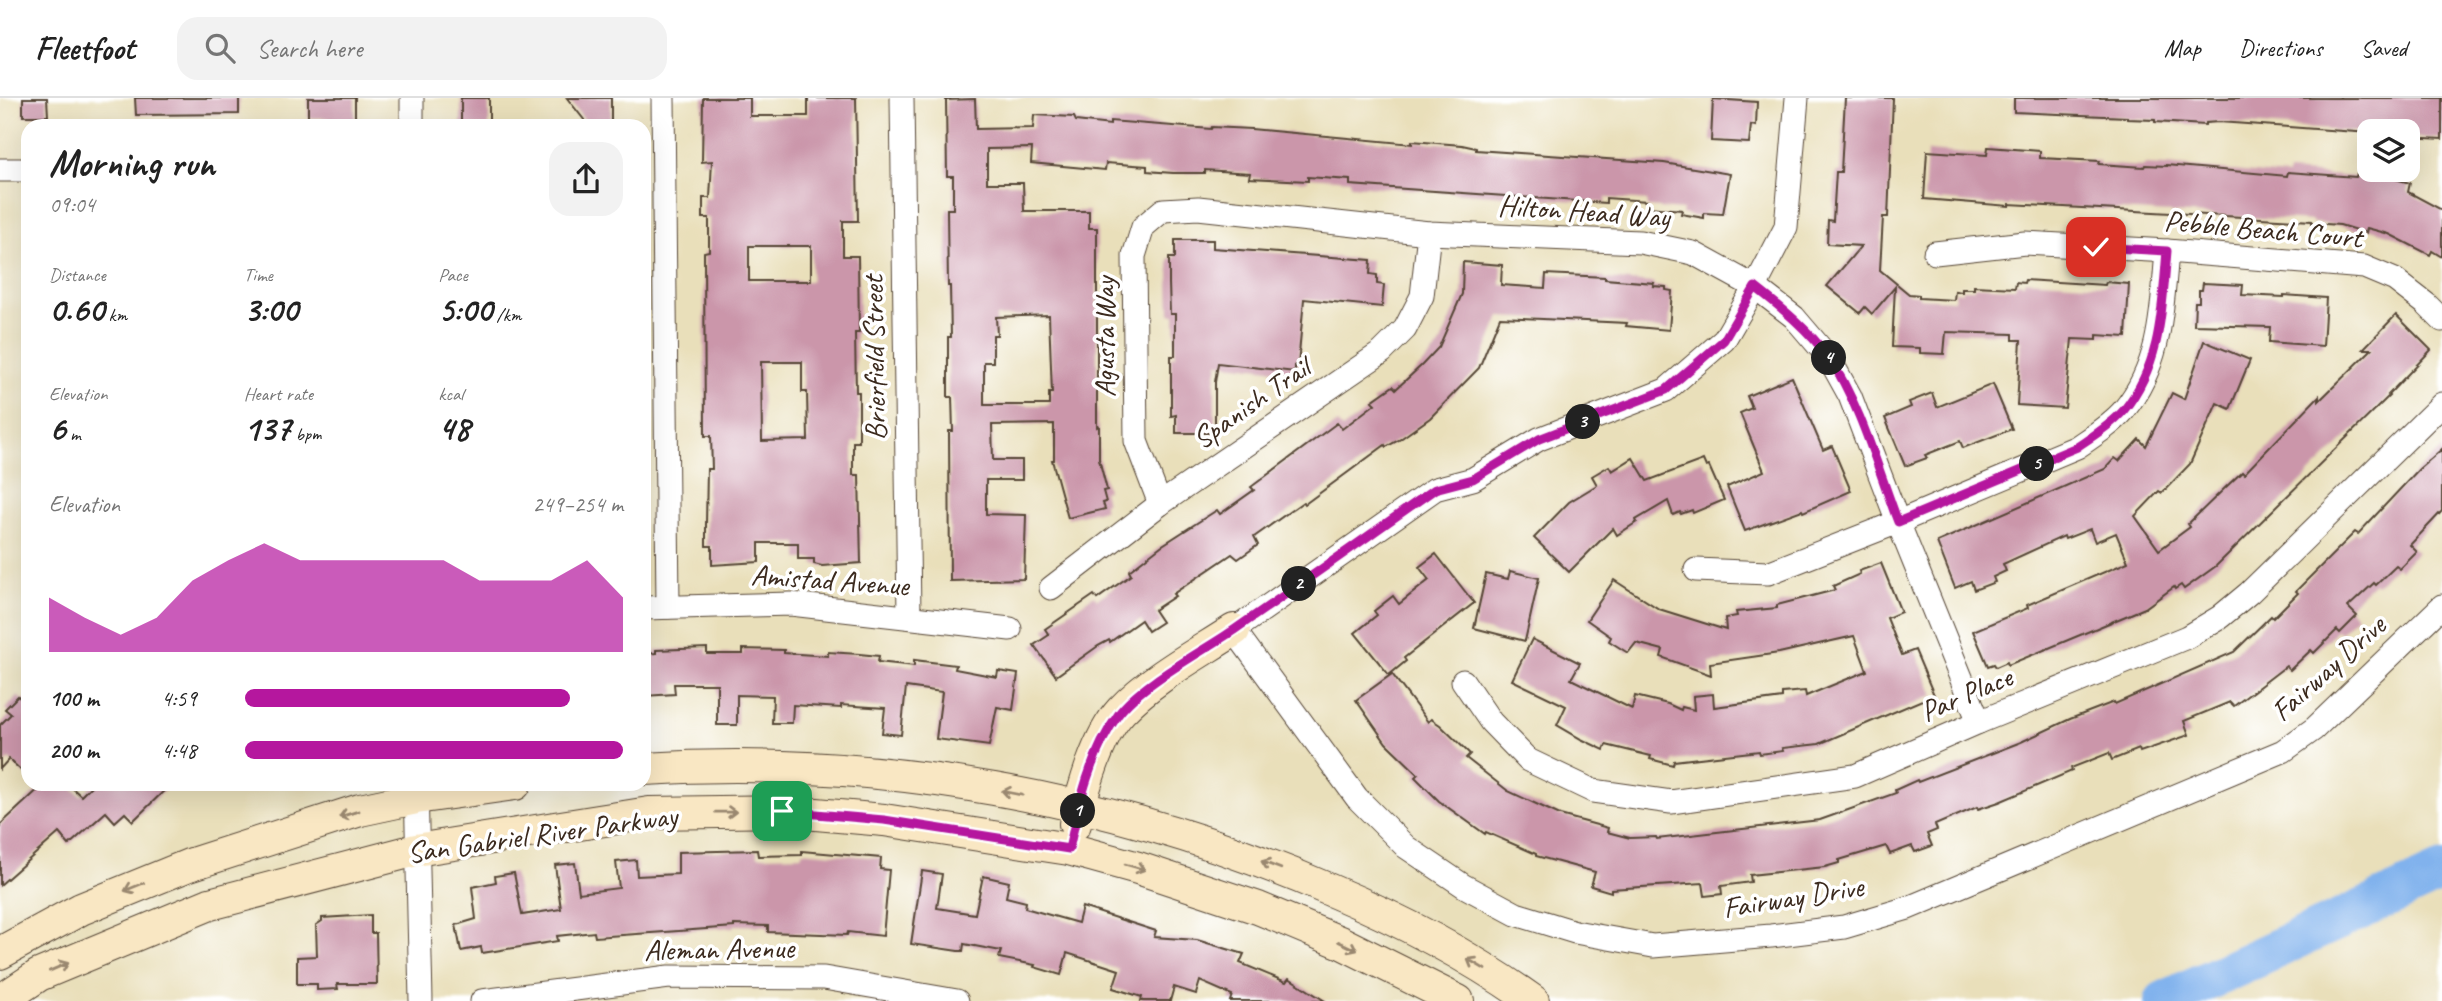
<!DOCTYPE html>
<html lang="en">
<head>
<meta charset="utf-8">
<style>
  body { margin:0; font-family:Caveat,sans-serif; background:#f2f2f2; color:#222; height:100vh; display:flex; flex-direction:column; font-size:26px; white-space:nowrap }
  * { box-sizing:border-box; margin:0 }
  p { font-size:23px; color:#767676 }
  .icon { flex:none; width:38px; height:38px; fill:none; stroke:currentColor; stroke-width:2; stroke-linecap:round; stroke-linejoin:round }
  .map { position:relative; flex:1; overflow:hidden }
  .panel { position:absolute; left:21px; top:21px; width:630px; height:672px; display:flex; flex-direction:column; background:#fff; border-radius:21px; box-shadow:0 7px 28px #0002 }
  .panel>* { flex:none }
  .buttons { position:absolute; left:2357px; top:21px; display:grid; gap:14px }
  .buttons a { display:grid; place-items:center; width:63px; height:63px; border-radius:14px; background:#fff; box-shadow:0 7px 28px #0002; font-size:35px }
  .pin { position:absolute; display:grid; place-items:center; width:60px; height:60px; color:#fff; margin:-30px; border-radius:14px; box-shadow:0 4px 10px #0006 }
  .km { position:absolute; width:35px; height:35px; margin:-18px; border-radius:50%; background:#222; color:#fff; font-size:19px; line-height:35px; text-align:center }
  .round { display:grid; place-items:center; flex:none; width:74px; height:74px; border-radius:21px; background:#f2f2f2 }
  .head { display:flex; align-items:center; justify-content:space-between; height:119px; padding:0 28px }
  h1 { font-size:38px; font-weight:700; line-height:52px }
  .figures { display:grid; grid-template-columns:repeat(3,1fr); gap:10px; height:119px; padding:7px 28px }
  .figures div { display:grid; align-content:center }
  .figures b { font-size:35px; font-weight:700 }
  .figures small { font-size:19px; font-weight:400 }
  .figures p { font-size:19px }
  .chart { height:196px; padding:14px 28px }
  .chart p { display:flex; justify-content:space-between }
  .chart svg { width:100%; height:126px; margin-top:7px; fill:#b5179e; opacity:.7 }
  ul { padding:0 28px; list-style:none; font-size:23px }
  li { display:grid; grid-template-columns:112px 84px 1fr; align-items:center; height:52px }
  li i { height:18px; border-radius:9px; background:#b5179e }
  header { display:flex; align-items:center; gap:42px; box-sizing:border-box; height:98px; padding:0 35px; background:#fff; border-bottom:2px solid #e0e0e0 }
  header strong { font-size:33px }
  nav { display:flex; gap:38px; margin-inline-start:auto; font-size:24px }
  .search { width:490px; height:63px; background:#f2f2f2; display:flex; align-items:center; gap:18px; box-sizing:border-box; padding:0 24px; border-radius:21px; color:#767676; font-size:26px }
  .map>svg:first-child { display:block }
</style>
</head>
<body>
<header>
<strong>Fleetfoot</strong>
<div class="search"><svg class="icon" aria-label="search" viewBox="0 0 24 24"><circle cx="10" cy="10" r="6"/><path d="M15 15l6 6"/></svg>Search here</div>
<nav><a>Map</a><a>Directions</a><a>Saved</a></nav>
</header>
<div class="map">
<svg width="2442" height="903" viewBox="0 0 2442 903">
  <rect width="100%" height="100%" fill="#fff"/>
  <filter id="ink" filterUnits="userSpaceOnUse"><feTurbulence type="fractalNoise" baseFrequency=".0143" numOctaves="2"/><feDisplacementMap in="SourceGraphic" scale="14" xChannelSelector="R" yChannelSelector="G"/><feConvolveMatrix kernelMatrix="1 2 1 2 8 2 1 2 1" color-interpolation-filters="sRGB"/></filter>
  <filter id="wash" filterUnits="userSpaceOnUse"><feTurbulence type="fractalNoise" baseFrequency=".00686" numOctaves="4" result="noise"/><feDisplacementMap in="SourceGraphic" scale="28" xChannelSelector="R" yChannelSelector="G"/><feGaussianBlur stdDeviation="1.57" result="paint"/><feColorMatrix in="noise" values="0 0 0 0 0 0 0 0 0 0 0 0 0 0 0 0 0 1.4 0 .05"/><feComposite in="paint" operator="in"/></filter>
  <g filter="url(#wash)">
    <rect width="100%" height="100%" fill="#e9dfba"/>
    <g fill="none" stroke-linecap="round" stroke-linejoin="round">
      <path stroke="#81b2ed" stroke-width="40" d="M2164,903L2442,774"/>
    </g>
    <g id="blocks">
      <g fill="#cb96aa" fill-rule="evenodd">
        <path d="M23,0H47L48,18H23Z"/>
        <path d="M135,0H239V16L136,17Z"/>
        <path d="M308,0H355V24H330L329,20H308Z"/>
        <rect x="461" y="0" width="28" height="28"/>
        <path d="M567,0H611V27L589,28Z"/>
        <path d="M703,0H750V18H808V0H856L858,123H843V158H858L859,235H855L856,294H859V344H853V377H859L861,465L822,468L814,466V461H798V445H759V464L712,467V448H706V427L707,371H712L711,338H705L704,154L709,153V120H703V100H710L712,63L702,64ZM749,148H811V183H749ZM761,264H802V294H807L808,342L762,343Z"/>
        <path d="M1845,0H1893L1888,119H1883L1880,172L1909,196L1919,197V200L1954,202L1955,193L1962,194V191H1974V188L2015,190L2016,184L2024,185L2025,182L2105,187L2106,184L2129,186L2126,239L2097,237V242L2072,241L2065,310L2017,307L2021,242H2013V236L1946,234L1944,256L1920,255V250L1892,249L1895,189L1872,216L1865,209L1860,215L1827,188L1861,148L1827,146L1828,122L1833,123L1836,74H1841Z"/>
        <path d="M2014,0H2442V41L2408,39V33L2370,35L2219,24L2205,25V27L2155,24V22L2127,21V19L2014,14Z"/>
        <path d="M975,1L976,31L1033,30L1034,17L1074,19L1076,23L1110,27V23L1211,31L1212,29L1251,31L1412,46V43L1462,47L1476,50V52L1664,65L1730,76L1723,116L1704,115V120L1681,116L1682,112L1647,109V103L1606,100V105L1350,87V82L1308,79V83L1249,80L1250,75L1205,72V75H1173L1147,73V68L1106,65L1105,72L1031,65L1032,50L987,51V85H1023L1024,113H1089V130H1097V329L1099,328V361L1107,392L1103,393L1106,404L1103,405L1105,411L1068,420L1052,362H1054V326L992,327L993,362H1022V382H986V416L1026,417L1024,481L950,483L949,333H953L952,299H948V239H951L950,188H948L947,111H953V78H947L946,2ZM1049,217L1052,295H1049V307H984V264H993V237H997L996,219Z"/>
        <path d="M1713,1L1757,4L1756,28L1751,27L1749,45L1711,43Z"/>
        <path d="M1988,49L2040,53V60L2100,63L2099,66L2144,69L2145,67L2167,68V67L2287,78L2288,74L2356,79L2357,75L2369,79L2371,72H2390L2388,79L2410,85L2408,94L2442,112V159L2432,153L2430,157L2389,136L2367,130L2366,135L2340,127L2312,125V123L2009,106V108L1924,101L1927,53L1987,57Z"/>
        <path d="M1175,142H1213V150L1371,162L1370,176L1377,177V186L1384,187L1382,209L1304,201L1298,267H1295V274L1218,265L1215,284V335H1176V317L1171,318V258H1175V216H1170L1169,185V160H1175Z"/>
        <path d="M1463,164L1502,167L1501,187L1545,190L1546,176L1605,179V181L1654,185L1653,188L1666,189V192L1672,193L1669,232L1626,228L1627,225L1500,219L1479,270L1430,320L1399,342L1386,349L1385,347L1305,406L1303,404L1254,439L1258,447L1238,461L1232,456L1173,496L1175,498L1154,512L1162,524L1148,533L1141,522L1110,544L1109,542L1098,548L1056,578L1034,547L1049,537L1045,531L1094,497L1097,501L1131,477L1129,473L1161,448L1217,412L1220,416L1254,392L1251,389L1337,325L1342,331L1375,306L1372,303L1393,288L1396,291L1422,267L1439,249L1462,196Z"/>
        <path d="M2203,185L2243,187L2242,197L2284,199V197L2326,200L2323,248L2269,244L2270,229L2194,227L2195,204H2199V192H2202Z"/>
        <path d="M2396,217L2431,252L2388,297L2389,298L2216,468L2184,491L2181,487L2175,491L2174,489L2145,510L2008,567L2007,564L1996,569L1994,566L1988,568L1973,533L2028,510L2027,507L2128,464L2116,435L2095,444L2090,431L2065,441L2064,438L2003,466L2006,473L1993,479L1995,484L1974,492L1971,483L1955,490L1937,444L2105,371L2115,360L2119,363L2139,341L2146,348L2172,295L2184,301L2204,243L2250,262L2230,311L2217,305L2190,366L2162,395L2159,393L2135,418L2159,452L2190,429L2188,426L2226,389L2242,374L2244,376L2319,298V303L2372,251H2363Z"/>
        <path d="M1792,279L1823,352L1832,348L1851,393L1803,414L1802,412L1745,433L1727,389L1764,373L1740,315L1752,310L1747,298Z"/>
        <path d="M1993,286L2012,331L1963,350L1960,343L1925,357L1927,360L1905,368L1885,320L1911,309L1909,304L1932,295L1937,309Z"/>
        <path d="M2442,351V413L2410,447L2417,454L2400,471L2396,468L2376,487L2374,485L2348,509L2357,518L2340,535L2337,532L2314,555L2311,552L2290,572L2286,568L2234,608L2230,604L2184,623L2189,637L2140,654L2139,651L2112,662L2109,655L2071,670L2072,673L1999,704L1978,711L1977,709L1935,727L1937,732L1927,736L1932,748L1915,754L1912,748L1890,756L1886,748L1839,762V765L1825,769L1750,777L1751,784L1721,788L1722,796L1705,798L1703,785L1611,791V794L1591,788L1595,774L1536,758V756L1486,734L1485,736L1439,703L1415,679L1418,676L1386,645L1356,602L1392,576L1428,624L1431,621L1440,627L1470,656L1466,660L1508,693L1560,717L1608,730L1607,734L1630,740L1656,739L1657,741L1820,722L1896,695L1895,692L1917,682L1918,684L2021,644L2070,621L2114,604L2115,606L2234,554L2271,518L2273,520L2298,495L2296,493L2355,434L2358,436L2419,371Z"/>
        <path d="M1633,360L1647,383L1703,362L1706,369L1709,368L1724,402L1693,415L1692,412L1681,416L1680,414L1673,417L1668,403L1636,422L1637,424L1617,437L1613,430L1569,474L1534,440L1569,404L1597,387L1592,378L1609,368L1612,373Z"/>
        <path d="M1436,456L1474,505L1404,560L1406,563L1389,577L1355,535L1377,517L1374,513L1393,498L1399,506L1429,482L1419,469Z"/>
        <path d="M1881,465L1901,514L1887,520L1902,557L1915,552L1934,597L1819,646L1782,650L1783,653L1760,656L1759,653L1674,663L1673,667L1650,661L1651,658L1606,647L1604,652L1581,641L1557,627L1566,608L1512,582L1532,541L1580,565L1571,581L1632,611L1635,598L1668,606L1681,612L1682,609L1694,612L1693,598L1713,596L1714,609L1782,600V595L1805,593L1806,598L1867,573L1854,538L1779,555L1710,565L1711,577L1661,559L1663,552L1636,545L1628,555L1609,543L1611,539L1587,522L1614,482L1659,511L1726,532L1725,520L1737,518L1736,514L1777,510V507L1835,492L1833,488L1860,476L1859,473Z"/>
        <path d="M1510,473L1539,480L1525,543L1474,530L1486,476L1508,481Z"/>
        <path d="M707,550V556H743V551L784,552V555L828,558V554L859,556L879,558L878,564L914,568V562L956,567L955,571L997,579L998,573L1018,576L1013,612L997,609L989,648L936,641L942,594L906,589L901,637L882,635L885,610L841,607V610L793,607L792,625H772L773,598L737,597V627H717V586H674L675,596L644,598V556L656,555V552Z"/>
        <path d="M18,598L23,603L28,598V679L9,661L0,671V627L11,616L5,611Z"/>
        <path d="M44,686H68L81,698L93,686H171L133,723L125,715L115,724L106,714L69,747L59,735L0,787V727Z"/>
        <path d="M757,752L758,758L802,757V753L881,760L880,771L889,772L883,838L848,834L847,837L768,834V828L734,827V829L595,839L594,834L557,838L558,843L482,855L481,849L461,853L456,827L476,821L472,789L496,784L495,778L514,775L522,817L561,811L555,767L575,765L579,795L619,790L616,764L636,762L637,778L678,776V754Z"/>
        <path d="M922,773L942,776L937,810L975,816L983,778L1009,784L1006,799L1026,804L1025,810L1078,825L1082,809L1156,833L1154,839L1197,842L1244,856L1240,865L1286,884L1289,880L1325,903H1230L1232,897L1200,883L1196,896L1174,889L1170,903H1141L1142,899L1113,890L1119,872L1067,855L1061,877L1034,869L1035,867L999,860L1001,853L964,846L963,853H958L911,846Z"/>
        <path d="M371,817V835H376L377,886H337L338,891L317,892V886H297V859L317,858L316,827L322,823V820Z"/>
      </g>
    </g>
  </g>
  <g filter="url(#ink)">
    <use href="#blocks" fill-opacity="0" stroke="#554535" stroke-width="2"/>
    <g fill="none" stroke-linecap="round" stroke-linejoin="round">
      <g stroke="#554535" stroke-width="25">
        <g id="street">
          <path d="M412,0V28"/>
          <path d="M663,0L668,509"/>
          <path d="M902,0L909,518"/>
          <path d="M1797,0L1786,129L1755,189L1724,242L1666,292L1539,341L1473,381L1435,391L1234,532L1357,700L1406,749L1464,788L1516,816L1575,834L1653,848L1771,838L1844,829L1908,810L2283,653L2314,631L2442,508"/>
          <path d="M0,72H28"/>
          <path d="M1935,155L2025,145L2167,153L2364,169L2395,182L2426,206L2442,222"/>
          <path d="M1160,406L1136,343L1134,158L1143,129L1163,112L1198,110L1429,135L1640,144L1693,155L1755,189L1794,219L1829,260L1850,298L1898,424L1979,624"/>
          <path d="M1696,472L1768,475L1898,424L2077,349C2093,338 2111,327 2124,312C2162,265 2162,210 2167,153"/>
          <path d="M1051,490L1160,406L1382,254L1405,231L1422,198L1429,135"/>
          <path d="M644,510L791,506L1010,531"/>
          <path d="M1463,583L1491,624L1528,662L1593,693L1671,704L1855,678L1979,624L2187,539L2220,519L2249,495L2442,306"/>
          <path d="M416,686L421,903"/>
          <path d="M482,903L669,879L824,880L957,903"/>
        </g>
      </g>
      <g stroke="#554535" stroke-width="34">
        <g id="secondary">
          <path d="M644,671C877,656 1116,699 1330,792C1401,822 1470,858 1533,903"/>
          <path d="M1075,726C1083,692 1097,639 1121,613C1152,580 1196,557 1234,532"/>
          <path d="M0,855L81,811L189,767L360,712L416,700L515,686"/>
          <path d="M0,903L39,877L210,806L416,752L649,715L782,713L884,722L1069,751L1138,770L1258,810L1342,845L1458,903"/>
        </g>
      </g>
      <use href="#street" stroke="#fff" stroke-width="23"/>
      <use href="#secondary" stroke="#f9e7c3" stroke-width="32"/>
    </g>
    <defs><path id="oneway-shaft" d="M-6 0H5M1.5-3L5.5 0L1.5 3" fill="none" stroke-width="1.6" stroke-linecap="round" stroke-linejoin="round" transform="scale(1.75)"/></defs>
    <g stroke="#9a8870">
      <use href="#oneway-shaft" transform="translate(1012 695) rotate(-169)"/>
      <use href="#oneway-shaft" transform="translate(726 714) rotate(-1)"/>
      <use href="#oneway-shaft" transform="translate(349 716) rotate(163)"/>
      <use href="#oneway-shaft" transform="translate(1271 767) rotate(-159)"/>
      <use href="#oneway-shaft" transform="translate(1135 769) rotate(16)"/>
      <use href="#oneway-shaft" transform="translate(134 789) rotate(158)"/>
      <use href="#oneway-shaft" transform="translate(1348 848) rotate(26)"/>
      <use href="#oneway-shaft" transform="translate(1476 866) rotate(-149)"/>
      <use href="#oneway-shaft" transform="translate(59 869) rotate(-23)"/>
    </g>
  </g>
  <g fill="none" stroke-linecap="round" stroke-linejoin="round" filter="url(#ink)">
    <g stroke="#fff" stroke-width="14">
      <path id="route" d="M782,713L884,722L1069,751C1079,706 1090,656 1118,617C1139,587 1202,554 1234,532C1301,486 1368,438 1435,391L1473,381L1539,341L1666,292L1724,242L1755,189C1782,210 1809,232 1829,260C1859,303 1879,374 1898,424L2077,349C2093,338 2111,327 2124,312C2162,265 2162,210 2167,153L2096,149"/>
    </g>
    <use href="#route" stroke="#b5179e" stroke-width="9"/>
  </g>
  <g text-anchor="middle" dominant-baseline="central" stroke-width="7" stroke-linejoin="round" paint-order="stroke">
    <g font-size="30" fill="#3b2a1e" stroke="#fff">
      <text transform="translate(1584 113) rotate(4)">Hilton Head Way</text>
      <text transform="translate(2263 131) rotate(5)">Pebble Beach Court</text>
      <text transform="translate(1104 239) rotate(-90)">Agusta Way</text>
      <text transform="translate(874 260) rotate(-91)">Brierfield Street</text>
      <text transform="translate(1251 305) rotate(-35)">Spanish Trail</text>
      <text transform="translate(830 482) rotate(4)">Amistad Avenue</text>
      <text transform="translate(2328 570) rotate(-42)">Fairway Drive</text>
      <text transform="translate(1966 596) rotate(-23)">Par Place</text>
      <text transform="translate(542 736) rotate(-8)">San Gabriel River Parkway</text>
      <text transform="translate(1793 799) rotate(-9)">Fairway Drive</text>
      <text transform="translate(719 851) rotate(-1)">Aleman Avenue</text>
    </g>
  </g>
</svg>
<div class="buttons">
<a><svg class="icon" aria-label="layers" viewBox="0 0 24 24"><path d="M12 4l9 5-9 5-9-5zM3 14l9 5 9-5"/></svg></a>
</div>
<div class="pin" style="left:782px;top:713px;background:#1e9e55"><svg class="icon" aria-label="arrive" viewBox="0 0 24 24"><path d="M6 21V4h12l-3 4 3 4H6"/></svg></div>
<div class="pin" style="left:2096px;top:149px;background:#d93025"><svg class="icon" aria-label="check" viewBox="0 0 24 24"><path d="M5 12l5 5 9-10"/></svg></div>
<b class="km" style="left:1078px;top:713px">1</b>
<b class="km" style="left:1299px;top:486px">2</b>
<b class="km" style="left:1583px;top:324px">3</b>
<b class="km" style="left:1829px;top:260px">4</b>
<b class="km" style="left:2037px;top:366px">5</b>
<section class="panel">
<div class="head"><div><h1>Morning run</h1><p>09:04</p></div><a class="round"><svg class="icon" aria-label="share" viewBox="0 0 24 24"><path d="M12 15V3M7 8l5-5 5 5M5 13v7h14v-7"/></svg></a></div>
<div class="figures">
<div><p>Distance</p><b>0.60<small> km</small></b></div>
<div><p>Time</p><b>3:00</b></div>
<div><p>Pace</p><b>5:00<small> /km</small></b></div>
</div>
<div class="figures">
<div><p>Elevation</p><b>6<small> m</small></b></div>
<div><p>Heart rate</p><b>137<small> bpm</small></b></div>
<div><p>kcal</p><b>48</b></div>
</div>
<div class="chart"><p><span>Elevation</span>249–254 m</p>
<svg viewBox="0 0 160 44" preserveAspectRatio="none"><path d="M0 44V25L10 32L20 38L30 32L40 19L50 12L60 6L70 12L80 12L90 12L100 12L110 12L120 19L130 19L140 19L150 12L160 25V44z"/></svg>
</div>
<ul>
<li><b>100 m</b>4:59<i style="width:86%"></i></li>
<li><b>200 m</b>4:48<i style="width:100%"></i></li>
</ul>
</section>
</div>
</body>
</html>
